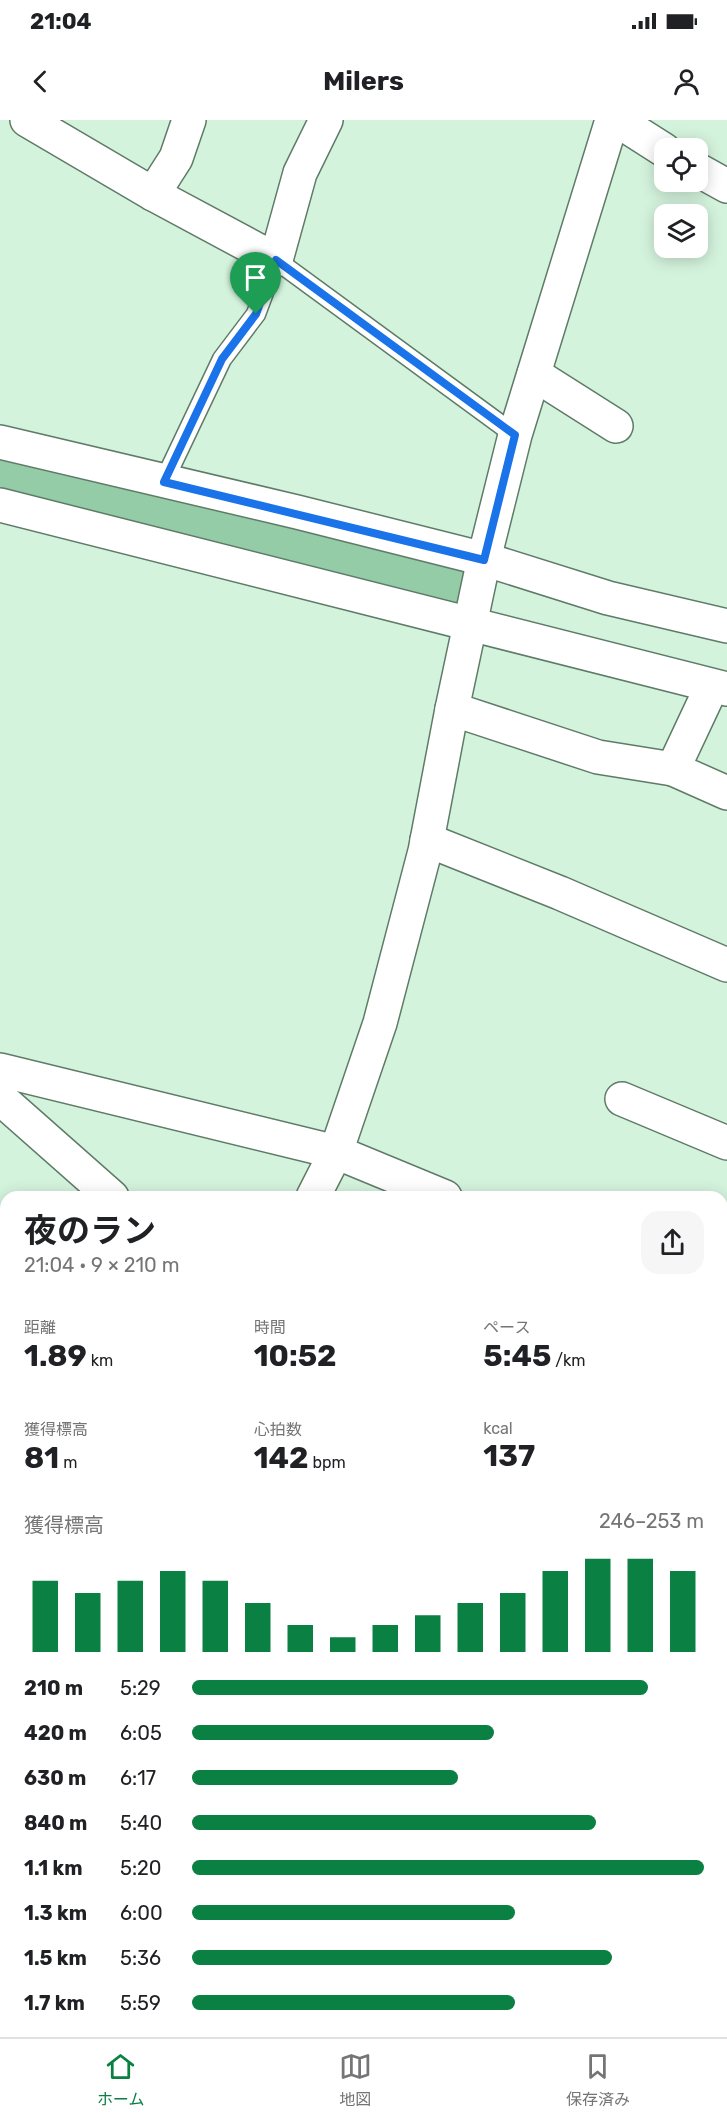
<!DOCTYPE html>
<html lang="ja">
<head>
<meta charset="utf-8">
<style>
  body { margin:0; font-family:Rubik,"Noto Sans JP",sans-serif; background:#f6f6f6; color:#202124; height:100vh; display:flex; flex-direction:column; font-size:22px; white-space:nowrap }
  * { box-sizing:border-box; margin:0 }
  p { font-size:20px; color:#757577 }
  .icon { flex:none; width:33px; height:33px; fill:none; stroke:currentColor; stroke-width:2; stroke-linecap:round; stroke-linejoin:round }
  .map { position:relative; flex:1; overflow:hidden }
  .side { position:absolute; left:0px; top:1071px; width:728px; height:846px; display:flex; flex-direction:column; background:#fff; border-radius:18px 18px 0 0; box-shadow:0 3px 15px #0003 }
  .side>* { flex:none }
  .controls { position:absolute; left:654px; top:18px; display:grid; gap:12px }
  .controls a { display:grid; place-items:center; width:54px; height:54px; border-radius:12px; background:#fff; box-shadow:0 3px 15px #0003; font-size:30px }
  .pin { position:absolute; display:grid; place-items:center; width:51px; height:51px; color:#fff; margin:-62px -26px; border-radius:50% 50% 50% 0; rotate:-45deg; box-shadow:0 0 6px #0007 }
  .pin .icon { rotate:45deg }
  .round { display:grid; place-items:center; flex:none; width:63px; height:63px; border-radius:18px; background:#f6f6f6 }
  .headline { display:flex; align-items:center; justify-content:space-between; height:102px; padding:0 24px }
  h1 { font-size:33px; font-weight:700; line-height:45px }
  .metrics { display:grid; grid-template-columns:repeat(3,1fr); gap:9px; height:102px; padding:6px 24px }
  .metrics div { display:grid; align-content:center }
  .metrics b { font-size:30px; font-weight:700 }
  .metrics small { font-size:16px; font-weight:400 }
  .metrics p { font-size:16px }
  .chart { height:168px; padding:12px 24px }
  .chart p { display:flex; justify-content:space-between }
  .chart svg { width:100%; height:108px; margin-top:6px; stroke:#0b8043; stroke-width:6 }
  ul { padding:0 24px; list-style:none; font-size:20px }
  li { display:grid; grid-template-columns:96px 72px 1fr; align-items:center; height:45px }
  li i { height:15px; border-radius:8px; background:#0b8043 }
  .status { display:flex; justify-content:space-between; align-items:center; height:42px; padding:0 30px; background:#fff; direction:ltr }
  .status svg { height:16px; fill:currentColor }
  header { display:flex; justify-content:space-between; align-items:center; height:78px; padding:0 24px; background:#fff; font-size:27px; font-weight:700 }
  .dock { display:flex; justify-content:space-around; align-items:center; height:84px; border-top:2px solid #e0e0e0; background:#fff; font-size:16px; color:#757577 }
  .dock a { display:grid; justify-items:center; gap:3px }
  .dock .on { color:#0b8043 }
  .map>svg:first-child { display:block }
</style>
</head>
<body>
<div class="status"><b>21:04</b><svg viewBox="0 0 49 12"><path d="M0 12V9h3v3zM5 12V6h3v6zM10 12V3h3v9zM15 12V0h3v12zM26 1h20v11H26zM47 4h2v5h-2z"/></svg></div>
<header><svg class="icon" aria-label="back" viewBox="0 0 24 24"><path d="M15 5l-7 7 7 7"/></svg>Milers<svg class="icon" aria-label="person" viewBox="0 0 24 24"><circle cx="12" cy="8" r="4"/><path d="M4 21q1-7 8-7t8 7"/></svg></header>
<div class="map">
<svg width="727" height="1917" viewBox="0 0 727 1917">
  <rect width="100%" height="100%" fill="#d4f3dd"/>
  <path fill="#93cca6" d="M0,318L484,439L470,505L0,385Z"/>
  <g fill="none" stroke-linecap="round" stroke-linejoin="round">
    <g stroke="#5f7b68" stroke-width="21">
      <path id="lane" d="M164,361L222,239L256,194L276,140L515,315"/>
    </g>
    <g stroke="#5f7b68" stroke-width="36">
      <g id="street">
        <path d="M27,0L153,74L276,140L300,53L326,0"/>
        <path d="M617,0L664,30"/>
        <path d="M698,50L727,66"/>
        <path d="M153,74L176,38L189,0"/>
        <path d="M534,254L616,306"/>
        <path d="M0,322L297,392L484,439L608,478L727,506"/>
        <path d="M0,385L727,569"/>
        <path d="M712,566L673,649L727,673"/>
        <path d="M452,589L598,637L673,649"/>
        <path d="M427,720L560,773L727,845"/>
        <path d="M0,950L336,1032L445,1077"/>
        <path d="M622,979L727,1023"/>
        <path d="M722,1131L727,1119"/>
        <path d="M722,1192L727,1194"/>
        <path d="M0,1296L6,1299"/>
        <path d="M722,1363L727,1365"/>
        <path d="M722,1731L727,1723"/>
        <path d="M0,1759L6,1761"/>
        <path d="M184,1911L194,1917"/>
        <path d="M654,1911L664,1917"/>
        <path d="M124,1917L125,1911"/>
        <path d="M594,1917L598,1911"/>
      </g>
    </g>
    <g stroke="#5f7b68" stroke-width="36">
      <g id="secondary">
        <path d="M0,978L112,1077"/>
        <path d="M313,1077L336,1032L380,903L425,731L452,589L484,439L515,315L612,0"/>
        <path d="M722,1494L727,1497"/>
      </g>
    </g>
    <use href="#lane" stroke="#fff" stroke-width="18"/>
    <use href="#street" stroke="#fff" stroke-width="33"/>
    <use href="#secondary" stroke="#fff" stroke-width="33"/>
  </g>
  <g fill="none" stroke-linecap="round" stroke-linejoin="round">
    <g stroke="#fff" stroke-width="12">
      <path id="route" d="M276,140L515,315L484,440L164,362L222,239L256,194Z"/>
    </g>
    <use href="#route" stroke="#1a73e8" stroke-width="8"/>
  </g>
</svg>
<div class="controls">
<a><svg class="icon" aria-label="locate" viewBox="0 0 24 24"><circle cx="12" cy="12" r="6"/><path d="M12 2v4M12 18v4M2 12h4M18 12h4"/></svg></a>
<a><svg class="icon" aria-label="layers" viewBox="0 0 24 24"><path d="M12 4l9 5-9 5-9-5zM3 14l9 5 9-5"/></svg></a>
</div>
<div class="pin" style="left:256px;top:194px;background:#1e9e55"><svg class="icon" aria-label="arrive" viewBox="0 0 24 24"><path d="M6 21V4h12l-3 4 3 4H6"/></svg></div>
<section class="side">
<div class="headline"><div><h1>夜のラン</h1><p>21:04 · 9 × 210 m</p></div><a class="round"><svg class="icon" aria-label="share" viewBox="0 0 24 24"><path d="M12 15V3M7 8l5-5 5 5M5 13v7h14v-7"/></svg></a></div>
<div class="metrics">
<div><p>距離</p><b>1.89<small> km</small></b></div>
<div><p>時間</p><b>10:52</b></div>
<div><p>ペース</p><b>5:45<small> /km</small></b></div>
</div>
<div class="metrics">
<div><p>獲得標高</p><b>81<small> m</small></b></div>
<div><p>心拍数</p><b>142<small> bpm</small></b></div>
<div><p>kcal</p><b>137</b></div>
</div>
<div class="chart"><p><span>獲得標高</span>246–253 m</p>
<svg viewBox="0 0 160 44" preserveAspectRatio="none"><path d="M5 44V15M15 44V20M25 44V15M35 44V11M45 44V15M55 44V24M65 44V33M75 44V38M85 44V33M95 44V29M105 44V24M115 44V20M125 44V11M135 44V6M145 44V6M155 44V11"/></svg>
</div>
<ul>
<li><b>210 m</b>5:29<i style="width:89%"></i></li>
<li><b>420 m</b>6:05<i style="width:59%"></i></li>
<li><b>630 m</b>6:17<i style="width:52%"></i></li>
<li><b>840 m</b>5:40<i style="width:79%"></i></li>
<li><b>1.1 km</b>5:20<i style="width:100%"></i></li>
<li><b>1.3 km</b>6:00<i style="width:63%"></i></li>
<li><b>1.5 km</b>5:36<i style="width:82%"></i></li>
<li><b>1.7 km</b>5:59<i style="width:63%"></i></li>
</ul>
</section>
</div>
<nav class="dock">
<a class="on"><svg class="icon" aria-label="home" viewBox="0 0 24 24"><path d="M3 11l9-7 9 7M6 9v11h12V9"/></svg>ホーム</a>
<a><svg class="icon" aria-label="map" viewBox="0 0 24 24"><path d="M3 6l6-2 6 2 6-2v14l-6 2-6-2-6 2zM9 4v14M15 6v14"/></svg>地図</a>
<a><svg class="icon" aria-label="saved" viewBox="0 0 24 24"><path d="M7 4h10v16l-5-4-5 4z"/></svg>保存済み</a>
</nav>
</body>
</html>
